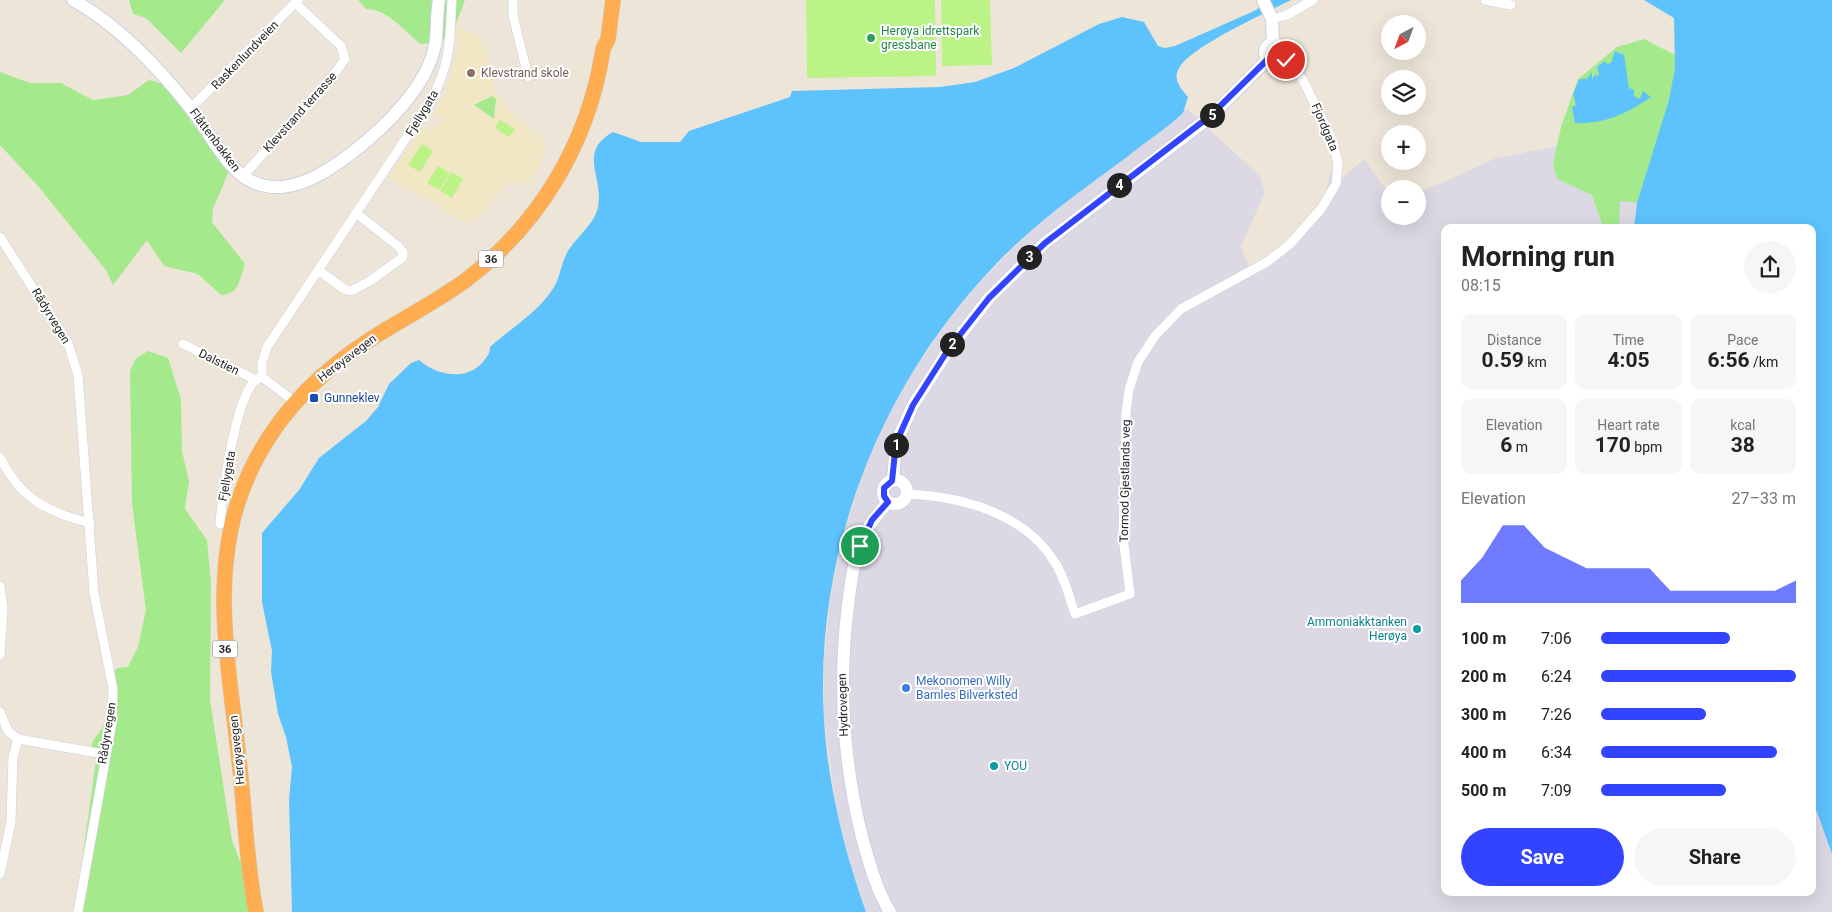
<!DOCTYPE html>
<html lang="en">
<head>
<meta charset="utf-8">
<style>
  body { margin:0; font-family:Roboto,sans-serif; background:#f6f6f6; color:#222; height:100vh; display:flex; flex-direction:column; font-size:19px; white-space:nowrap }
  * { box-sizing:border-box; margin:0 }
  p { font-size:16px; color:#767676 }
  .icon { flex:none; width:28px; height:28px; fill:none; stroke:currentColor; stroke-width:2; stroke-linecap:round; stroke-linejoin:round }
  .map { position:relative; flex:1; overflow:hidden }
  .panel { position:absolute; left:1441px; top:224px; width:375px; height:672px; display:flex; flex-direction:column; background:#fff; border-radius:10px; box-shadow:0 5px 20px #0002 }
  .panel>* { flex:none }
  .needle { width:32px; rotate:221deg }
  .tools { position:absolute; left:1381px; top:15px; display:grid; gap:10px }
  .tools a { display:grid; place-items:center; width:45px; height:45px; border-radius:50%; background:#fff; box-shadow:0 5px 20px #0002; font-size:25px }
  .pin { position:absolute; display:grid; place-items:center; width:42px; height:42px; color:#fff; margin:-21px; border:2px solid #fff; border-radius:50%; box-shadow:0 1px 5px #0007 }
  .km { position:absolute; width:25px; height:25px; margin:-12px; border-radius:50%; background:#222; color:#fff; font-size:14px; line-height:25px; text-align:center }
  .round { display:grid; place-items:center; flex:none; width:52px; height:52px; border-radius:26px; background:#f6f6f6 }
  .overview { display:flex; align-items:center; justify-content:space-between; height:85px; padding:0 20px }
  h1 { font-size:28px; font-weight:700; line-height:38px }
  .stats { display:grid; grid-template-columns:repeat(3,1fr); gap:8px; height:85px; padding:5px 20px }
  .stats div { display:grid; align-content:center; border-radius:10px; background:#f6f6f6; text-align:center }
  .stats b { font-size:21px; font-weight:700 }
  .stats small { font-size:14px; font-weight:400 }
  .stats p { font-size:14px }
  .chart { height:140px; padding:10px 20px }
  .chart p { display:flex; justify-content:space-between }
  .chart svg { width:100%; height:90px; margin-top:5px; fill:#3244ff; opacity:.7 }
  .button { display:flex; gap:10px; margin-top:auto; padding:10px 20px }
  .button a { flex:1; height:58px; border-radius:30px; background:#3244ff; color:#fff; font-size:20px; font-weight:700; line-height:58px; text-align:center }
  .button a+a { background:#f6f6f6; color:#222 }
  ul { padding:0 20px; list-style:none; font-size:16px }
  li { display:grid; grid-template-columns:80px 60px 1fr; align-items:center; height:38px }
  li i { height:12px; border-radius:6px; background:#3244ff }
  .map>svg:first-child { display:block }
</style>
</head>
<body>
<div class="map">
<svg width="1832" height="912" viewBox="0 0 1832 912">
  <rect width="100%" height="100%" fill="#ede6d8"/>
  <path fill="#ddd9e4" d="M1186,108L1260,176L1265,192L1241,247L1251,272L1287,249L1325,198L1331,169L1339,181L1364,159L1386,190L1390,191V216H1418V191L1442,183L1496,158L1661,126L1637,203L1634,227L1445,228V892H1812L1813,798L1832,854V912H866L854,876L836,809L824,718V659L831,593L843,535L863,472L887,417L904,385L949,318L973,289L1034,227L1177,118Z"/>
  <path fill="#f1e7c4" d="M455,26L478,35L487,54L493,88L518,122H527L531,131L545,139L542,161L527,185L510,181L481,214L470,223L448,214L437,204L388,178L416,138L420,125L431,131L440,122L441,118L433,113L445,94L460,43L457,40Z"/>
  <g fill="#a4ea8d">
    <path d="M129,0H225L181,53L146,18L133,14Z"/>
    <path d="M358,0H465L456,24L441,42L420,44C405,31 387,9 366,9Z"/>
    <path d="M1644,39L1677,56L1669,111L1642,203L1620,201L1619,227H1603L1592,195L1557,179L1553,164L1561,127L1578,79L1617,47Z"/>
    <path d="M0,72L30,83H61L93,100L128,95L149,80L164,84L217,157L231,166L213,209L212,222L245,264C239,280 240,294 221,295L198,274L164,266L147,240L113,285L106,270L38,186L0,145Z"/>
    <path d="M492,96L496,99L494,119L474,105Z"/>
    <path d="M148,351L168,358L181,399L182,451L189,481L185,509L207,540L211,583L210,700L232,841L255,898L256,912H75L96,760C85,739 98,739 104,724C108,714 106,705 111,696C106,683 107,676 118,668L128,667L138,647L146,610L132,504L130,371L136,358Z"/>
  </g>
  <g fill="#bbf387">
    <path d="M806,0H935L936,76L807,78Z"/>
    <path d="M941,0H990L992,65L942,66Z"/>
    <path d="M500,120L515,129L509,137L495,128Z"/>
    <path d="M422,144L433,151L420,172L408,165Z"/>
    <path d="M438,166L450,173L439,190L427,183Z"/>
    <path d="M452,172L463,179L452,198L440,191Z"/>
  </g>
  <g fill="#5ec2fc">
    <path d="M1271,0H1291C1268,12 1186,48 1178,70C1173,81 1182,89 1188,97L1183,113C1166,129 1145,142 1127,157C1081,191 1035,223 996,264C880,384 814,552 824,719C828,786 844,850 866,912H292L289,799L292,767L286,737L278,714L271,672L272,651L262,602V533L299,490L319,458L366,421L378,407L389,384L411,363L419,360C436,375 464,381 481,364C486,358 490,355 490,347C511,328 540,311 554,287C560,277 561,265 566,255C574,238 594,226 598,207C604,177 577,152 613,132L641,142H680L689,131L790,97L792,91L940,87L975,82L1014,68L1099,24L1122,17L1144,22L1158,46L1165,48L1175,46L1254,11Z"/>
    <path d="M1644,0H1832V854L1812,798V228L1634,227L1637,203L1669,100L1675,68L1674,18Z"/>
    <path d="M1615,51L1624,55L1629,88L1634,90V96L1640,99L1643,91L1651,97C1626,114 1606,124 1575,123L1572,107L1576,105L1573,94L1579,80L1585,78L1586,80L1592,72V79L1596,74L1597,77L1599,74L1597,67L1605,61L1607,64L1611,63Z"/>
  </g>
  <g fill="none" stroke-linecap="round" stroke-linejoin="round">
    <g stroke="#cdcfe3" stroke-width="10">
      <g id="street">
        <path d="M513,0V15L528,77"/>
        <path d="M1485,0L1511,5"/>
        <path d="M1272,19L1287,15L1313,0"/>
        <path d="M191,108L298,0"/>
        <path d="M243,176L335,73L345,59L341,46L295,3"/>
        <path d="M0,237L68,343L78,375L94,593L113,689L112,722L78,912"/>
        <path d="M318,270L344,289L351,291L370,281L403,257V252L398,246L356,213"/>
        <path d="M183,344L256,380"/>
        <path d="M295,402L262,377V363L267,347L432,99C452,58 449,43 452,0"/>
        <path d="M0,457C20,498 46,512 90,523"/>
        <path d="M907,494C960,496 1024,513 1054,561C1064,576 1069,596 1075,614L1130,594L1123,537L1126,412L1129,390L1138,362L1155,336L1181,309L1267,262L1290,244L1321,209L1336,184L1338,163L1332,139L1303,80L1293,66L1281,57"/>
        <path d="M220,524C222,495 235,403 253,383C255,380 259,378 262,377"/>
        <path d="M0,586L3,608L0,655"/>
        <path d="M0,712L8,731L18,739L104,754"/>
        <path d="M0,874L11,822L13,757L18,739"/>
      </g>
    </g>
    <g stroke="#cdcfe3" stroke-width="14">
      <g id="secondary">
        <path d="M73,0C120,26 159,68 192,110C209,131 228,172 253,182C288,198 326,173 353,152C385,127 427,87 435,45C438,30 436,15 439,0"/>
        <path d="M1263,0L1272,19L1273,42"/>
        <circle cx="1274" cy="52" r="9"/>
        <circle cx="895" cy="492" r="12"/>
        <path d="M893,481L896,443L913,405L948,351L989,298L1045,243L1210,117L1268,59"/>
        <path d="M888,502C879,513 870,522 864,535C854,556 851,582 848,605C838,685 843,763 863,841C870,865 877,891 890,912"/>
      </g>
    </g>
    <g stroke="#cbcbcb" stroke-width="16">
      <path id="highway" d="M256,912C246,862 245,811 239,760C230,674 211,587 238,502C261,432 310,378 371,339C402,319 436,302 466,280C541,223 589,141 603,49L608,39L613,0"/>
    </g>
    <use href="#street" stroke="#fff" stroke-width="9"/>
    <use href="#secondary" stroke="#fff" stroke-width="12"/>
    <use href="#highway" stroke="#ffad50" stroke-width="15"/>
  </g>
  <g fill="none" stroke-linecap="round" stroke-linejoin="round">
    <g stroke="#fff" stroke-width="10">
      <path id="route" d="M860,546L872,520L888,502L884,496V488L892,481L896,443L913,405L948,350L989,298L1045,243L1210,116L1268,59L1277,60L1281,56L1286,60"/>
    </g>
    <use href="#route" stroke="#3244ff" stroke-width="6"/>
  </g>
  <circle fill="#2e9e5b" stroke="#fff" stroke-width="2" cx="871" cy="38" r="5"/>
  <circle fill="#8d6e63" stroke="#fff" stroke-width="2" cx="471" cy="73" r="5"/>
  <rect fill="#1a4fb4" stroke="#fff" stroke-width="2" x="309" y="393" width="10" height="10" rx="2.5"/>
  <g fill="#0f9aa8" stroke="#fff" stroke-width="2">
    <circle cx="1417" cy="629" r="5"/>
    <circle cx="994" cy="766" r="5"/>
  </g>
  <circle fill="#3f7fe0" stroke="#fff" stroke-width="2" cx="906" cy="688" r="5"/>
  <g text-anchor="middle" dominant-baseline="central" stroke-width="4" stroke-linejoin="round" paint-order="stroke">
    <g fill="#fff" stroke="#686868" stroke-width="1">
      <rect x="478.5" y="250.5" width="25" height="17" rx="4"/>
      <rect x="212.5" y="640.5" width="25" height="17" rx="4"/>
    </g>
    <g font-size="11" font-weight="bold" fill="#282828">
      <text x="491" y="259">36</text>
      <text x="225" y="649">36</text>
    </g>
    <g font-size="12" fill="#27864d" stroke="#fff" text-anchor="start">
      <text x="881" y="31">Herøya idrettspark<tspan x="881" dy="14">gressbane</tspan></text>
    </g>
    <g font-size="12" fill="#282828" stroke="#fff">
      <text transform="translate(245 55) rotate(-46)">Raskenlundveien</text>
      <text transform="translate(300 112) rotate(-48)">Klevstrand terrasse</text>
      <text transform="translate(422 113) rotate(-59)">Fjellygata</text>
      <text transform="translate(1325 127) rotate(67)">Fjordgata</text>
      <text transform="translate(215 140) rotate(53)">Flåttenbakken</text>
      <text transform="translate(51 316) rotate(59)">Rådyrvegen</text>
      <text transform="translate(347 358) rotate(-37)">Herøyavegen</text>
      <text transform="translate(219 362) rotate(26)">Dalstien</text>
      <text transform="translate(227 476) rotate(-80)">Fjellygata</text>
      <text transform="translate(1125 481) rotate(-89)">Tormod Gjestlands veg</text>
      <text transform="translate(843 705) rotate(-92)">Hydrovegen</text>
      <text transform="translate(107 733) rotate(-81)">Rådyrvegen</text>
      <text transform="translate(237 750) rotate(-96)">Herøyavegen</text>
    </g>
    <g font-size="12" fill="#785e54" stroke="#fff" text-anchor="start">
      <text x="481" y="73">Klevstrand skole</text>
    </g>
    <g font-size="12" fill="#164399" stroke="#fff" text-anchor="start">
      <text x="324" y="398">Gunneklev</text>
    </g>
    <g font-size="12" fill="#0d838f" stroke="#fff" text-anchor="end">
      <text x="1407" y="622">Ammoniakktanken<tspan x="1407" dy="14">Herøya</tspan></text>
      <text x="1004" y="766" text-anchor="start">YOU</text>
    </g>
    <g font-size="12" fill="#366cbe" stroke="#fff" text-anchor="start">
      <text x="916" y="681">Mekonomen Willy<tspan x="916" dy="14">Bamles Bilverksted</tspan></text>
    </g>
  </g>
</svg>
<div class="tools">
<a><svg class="needle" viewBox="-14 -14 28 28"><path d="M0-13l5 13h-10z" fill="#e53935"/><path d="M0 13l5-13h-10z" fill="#767676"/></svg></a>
<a><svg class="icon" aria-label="layers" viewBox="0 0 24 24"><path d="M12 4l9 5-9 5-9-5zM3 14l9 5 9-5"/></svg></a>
<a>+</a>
<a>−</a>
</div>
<div class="pin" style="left:860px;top:546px;background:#1e9e55"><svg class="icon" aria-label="arrive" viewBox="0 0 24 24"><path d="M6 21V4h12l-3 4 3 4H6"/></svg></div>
<div class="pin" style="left:1286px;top:60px;background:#d93025"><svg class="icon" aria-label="check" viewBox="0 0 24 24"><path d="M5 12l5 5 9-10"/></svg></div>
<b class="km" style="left:896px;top:445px">1</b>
<b class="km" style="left:952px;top:344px">2</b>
<b class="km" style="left:1029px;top:257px">3</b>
<b class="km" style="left:1119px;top:185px">4</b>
<b class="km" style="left:1212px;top:115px">5</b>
<section class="panel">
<div class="overview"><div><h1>Morning run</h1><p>08:15</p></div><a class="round"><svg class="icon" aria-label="share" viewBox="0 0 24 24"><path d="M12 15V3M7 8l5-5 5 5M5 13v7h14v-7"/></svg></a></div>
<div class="stats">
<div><p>Distance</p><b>0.59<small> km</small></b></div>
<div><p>Time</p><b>4:05</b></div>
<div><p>Pace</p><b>6:56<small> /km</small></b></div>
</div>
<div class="stats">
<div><p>Elevation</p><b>6<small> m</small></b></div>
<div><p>Heart rate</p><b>170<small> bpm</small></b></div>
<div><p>kcal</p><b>38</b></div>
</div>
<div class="chart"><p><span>Elevation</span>27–33 m</p>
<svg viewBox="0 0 160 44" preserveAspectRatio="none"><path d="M0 44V33L10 22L20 6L30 6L40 17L50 22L60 27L70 27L80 27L90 27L100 38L110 38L120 38L130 38L140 38L150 38L160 33V44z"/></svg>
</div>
<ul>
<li><b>100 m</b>7:06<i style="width:66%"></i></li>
<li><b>200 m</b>6:24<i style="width:100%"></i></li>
<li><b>300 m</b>7:26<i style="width:54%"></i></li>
<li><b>400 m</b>6:34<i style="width:90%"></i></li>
<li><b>500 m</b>7:09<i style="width:64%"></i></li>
</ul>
<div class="button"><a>Save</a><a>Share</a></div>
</section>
</div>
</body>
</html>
